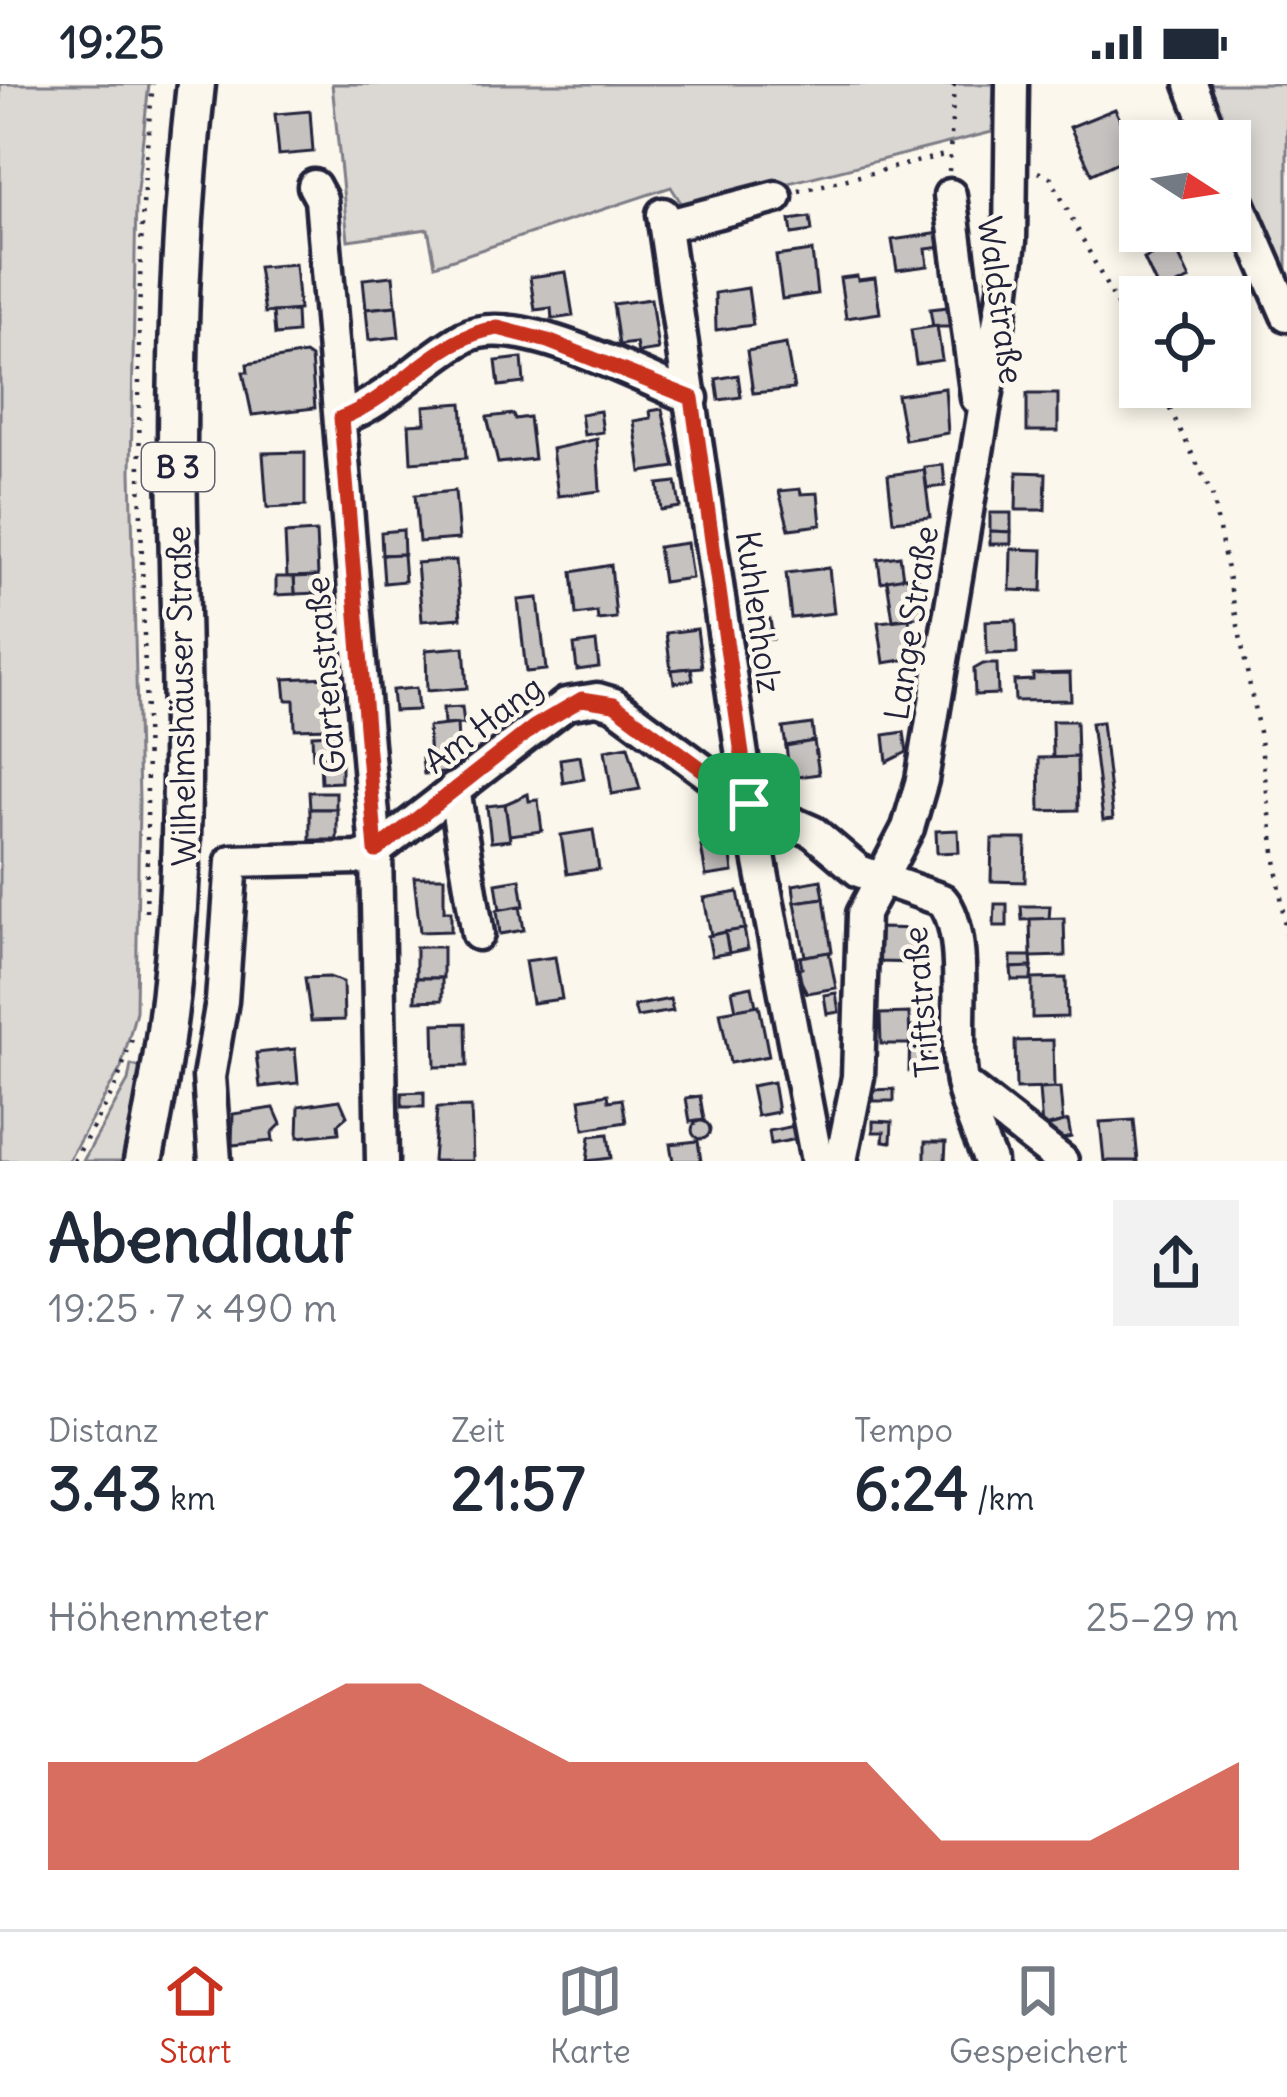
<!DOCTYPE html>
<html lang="de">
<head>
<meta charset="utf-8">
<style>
  body { margin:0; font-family:Delius,sans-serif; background:#f2f2f3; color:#1f2937; height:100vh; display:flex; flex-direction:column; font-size:45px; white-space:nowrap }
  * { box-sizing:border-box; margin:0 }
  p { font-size:39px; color:#747a83 }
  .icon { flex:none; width:66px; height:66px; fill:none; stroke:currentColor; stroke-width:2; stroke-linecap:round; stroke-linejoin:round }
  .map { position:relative; height:1077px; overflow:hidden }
  .panel { display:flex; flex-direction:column; background:#fff; flex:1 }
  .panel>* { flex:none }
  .needle { width:78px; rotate:102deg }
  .tools { position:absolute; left:1119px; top:36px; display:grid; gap:24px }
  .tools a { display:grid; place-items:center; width:132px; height:132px; border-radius:0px; background:#fff; box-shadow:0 6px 18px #0003; font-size:60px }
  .pin { position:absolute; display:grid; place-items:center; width:102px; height:102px; color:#fff; margin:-51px; border-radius:24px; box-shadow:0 6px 18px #0006 }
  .round { display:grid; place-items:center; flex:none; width:126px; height:126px; border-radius:0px; background:#f2f2f3 }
  .head { display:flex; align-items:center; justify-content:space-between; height:204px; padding:0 48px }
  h1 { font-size:66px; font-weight:800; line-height:90px }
  .metrics { display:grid; grid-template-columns:repeat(3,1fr); gap:18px; height:204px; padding:12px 48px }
  .metrics div { display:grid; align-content:center }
  .metrics b { font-size:60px; font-weight:800 }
  .metrics small { font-size:33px; font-weight:400 }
  .metrics p { font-size:33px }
  .chart { height:336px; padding:24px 48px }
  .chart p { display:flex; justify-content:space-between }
  .chart svg { width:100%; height:216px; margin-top:12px; fill:#c8321e; opacity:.7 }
  .status { display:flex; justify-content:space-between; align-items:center; height:84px; padding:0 60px; background:#fff; direction:ltr }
  .status svg { height:33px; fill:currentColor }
  .menu { display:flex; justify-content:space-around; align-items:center; height:168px; border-top:3px solid #e0e1e3; background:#fff; font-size:33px; color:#747a83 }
  .menu a { display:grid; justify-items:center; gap:6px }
  .menu .current { color:#c8321e }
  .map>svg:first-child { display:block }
</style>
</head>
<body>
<div class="status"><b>19:25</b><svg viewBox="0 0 49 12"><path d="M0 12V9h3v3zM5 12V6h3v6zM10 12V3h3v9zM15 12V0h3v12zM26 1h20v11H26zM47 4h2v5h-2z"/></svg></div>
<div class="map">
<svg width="1287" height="1077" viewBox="0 0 1287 1077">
  <rect width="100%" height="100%" fill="#fbf7ec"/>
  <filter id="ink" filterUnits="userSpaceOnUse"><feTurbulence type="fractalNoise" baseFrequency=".00833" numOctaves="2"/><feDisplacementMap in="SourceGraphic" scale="24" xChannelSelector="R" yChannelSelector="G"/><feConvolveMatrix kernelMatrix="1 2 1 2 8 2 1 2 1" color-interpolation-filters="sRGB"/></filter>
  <g filter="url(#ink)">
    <g fill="#dbd8d3" stroke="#7e7d87" stroke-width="3">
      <path d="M0,0H149L136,115L131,387L139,716L136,927L121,984L68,1077H0Z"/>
      <path d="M332,0H994L992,48L685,125L671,103L435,181L428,145L348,156Z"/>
      <path d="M1206,0H1287V196Z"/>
      <path d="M131,981L147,985L128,1077H83L128,997Z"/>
    </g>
    <g fill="#c6c2c0" stroke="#22223b" stroke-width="3">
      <path d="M1115,25L1140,78H1118L1092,90L1070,43Z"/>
      <path d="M310,27L313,68L279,71L275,30Z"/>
      <path d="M810,133L812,147L792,150L790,136Z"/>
      <path d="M941,149L943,163L926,165L928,182L897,186L892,156Z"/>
      <path d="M1174,161L1190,195L1160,209L1144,175Z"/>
      <path d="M812,167L817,210L782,215L776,172Z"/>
      <path d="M295,180L299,226L265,229L258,183Z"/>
      <path d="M566,188L573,232L552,235L551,224L535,226L530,193Z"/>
      <path d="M393,192L396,222L366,225L363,195Z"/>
      <path d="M857,192L858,196L875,194L880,229L846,234L840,194Z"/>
      <path d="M748,204L753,241L716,246L715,209Z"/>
      <path d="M651,215L658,266L638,269L636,259L619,261L613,220Z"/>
      <path d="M396,222L399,253L369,256L366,225Z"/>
      <path d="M948,223L951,243H933L930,225Z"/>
      <path d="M296,227L297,249L275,251L273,228Z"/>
      <path d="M937,242L942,276L916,280L911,246Z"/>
      <path d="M786,260L794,305L753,309L747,267Z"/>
      <path d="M305,270L311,274L315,324L252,331L243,288H248L247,280Z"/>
      <path d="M522,274L524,299L499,302L496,277Z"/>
      <path d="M738,291L741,313L719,316L716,295Z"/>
      <path d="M945,304L948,349L905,356L897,311Z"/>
      <rect x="1027" y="310" width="31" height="37"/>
      <path d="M462,319L466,374L411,378L409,340L425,339L424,322Z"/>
      <path d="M662,325L675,383L641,388L634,337L651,334L650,327Z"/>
      <path d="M600,327L603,348L584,351L581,330Z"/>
      <path d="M513,330L515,335L529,333L534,375L498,379L487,333Z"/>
      <path d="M597,355L600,407L558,412L552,365Z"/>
      <path d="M305,368V422L267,424L263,369Z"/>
      <path d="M943,381L945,402L927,404L924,383Z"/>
      <path d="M924,386L930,433L893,437L888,391Z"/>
      <path d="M1017,388L1046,389L1045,426H1016Z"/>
      <path d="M676,398L680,423L661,426L658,400Z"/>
      <path d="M800,405L801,410L818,409L821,441L789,445L779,407Z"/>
      <path d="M455,407L459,455L419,458L415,411Z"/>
      <path d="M990,429H1011V448L990,447Z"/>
      <path d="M403,446L404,470L382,471L381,448Z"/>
      <path d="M990,447L1011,448V460H990Z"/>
      <path d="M316,448L318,492L287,493L285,450Z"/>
      <path d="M687,459L692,494L663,498L658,463Z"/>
      <path d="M1011,465L1043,466L1042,507L1010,506Z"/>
      <path d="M403,470L405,497L384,499L382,471Z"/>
      <path d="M900,472L903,494L881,498L878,475Z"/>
      <path d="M456,476L461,534L422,537L417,479Z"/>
      <path d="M611,481L616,534L598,536L597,528L576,531L572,488Z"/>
      <path d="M829,484L834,529L791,534L786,489Z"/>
      <path d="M918,491L924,532L893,536L887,496Z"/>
      <path d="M317,492L318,509L295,510L294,493Z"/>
      <path d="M276,493H294L295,510L276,511Z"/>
      <path d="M538,514L546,586L526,588L518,516Z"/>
      <path d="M770,535L773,555L752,558L750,538Z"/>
      <path d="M909,535L915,574L884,579L878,538Z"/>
      <path d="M1016,536L1017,569L987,570L986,537Z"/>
      <path d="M697,545L702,583L671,586L666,549Z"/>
      <path d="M596,558L599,583L577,586L574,561Z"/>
      <path d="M464,563L467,604L427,607L426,566Z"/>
      <path d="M983,580H997L998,610L975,611L974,585Z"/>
      <path d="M691,584L693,596L674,599L672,586Z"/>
      <path d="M1070,589L1071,616L1015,617L1014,597L1033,596V590Z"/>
      <path d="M328,593L330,644L295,645L294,616H286L284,595Z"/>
      <path d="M416,604L418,626L394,627L392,606Z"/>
      <path d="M462,623L464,640L444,641L443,624Z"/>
      <path d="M1052,637H1076L1077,673L1053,674Z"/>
      <path d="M1102,638L1113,735L1103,736L1091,639Z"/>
      <path d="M457,640L459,673L430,675L428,643Z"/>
      <path d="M812,640L814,657L786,662L783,644Z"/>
      <path d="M904,648L907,668L887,678L884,651Z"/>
      <path d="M334,650V673L313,674L312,651Z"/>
      <path d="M814,657L819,690L790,694L786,662Z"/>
      <path d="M628,662L640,705L612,710L605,666Z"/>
      <path d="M580,672L584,695L563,699L560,675Z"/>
      <path d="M341,673V698L321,699L320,674Z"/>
      <path d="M1077,673L1078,726L1040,727L1039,674Z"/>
      <path d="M445,674L446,689L424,690L422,675Z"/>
      <path d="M309,708H336V725H310Z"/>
      <path d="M528,710L529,717L538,716L542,747L509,751L505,720Z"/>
      <path d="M505,720L510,756L491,758L487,722Z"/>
      <rect x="310" y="725" width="27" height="31"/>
      <path d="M593,746L599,785L567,790L561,751Z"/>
      <path d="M958,746L959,768L937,769L936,747Z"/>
      <path d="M992,755H1026L1025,798L991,797Z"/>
      <path d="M729,757L733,788L706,792L701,762Z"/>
      <path d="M414,793H444V827H451V847L420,848Z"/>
      <path d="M520,795L524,822L500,826L496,799Z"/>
      <path d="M821,796L824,814L795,818L793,801Z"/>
      <path d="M738,808L745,845L711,851L704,814Z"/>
      <path d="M824,814L832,868L805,872L795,818Z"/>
      <path d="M995,820H1007V842H994Z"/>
      <path d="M520,822L524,846L500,850L497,826Z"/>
      <path d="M1021,822H1050L1049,835L1022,836Z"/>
      <path d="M1064,834L1065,872L1031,873L1030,835Z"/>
      <path d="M880,844L921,845L920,879L879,878Z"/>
      <path d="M744,845L748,865L729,869L725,848Z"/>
      <path d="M725,848L729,869L712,872L708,852Z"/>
      <rect x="416" y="863" width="27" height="31"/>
      <path d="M829,868L836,904L807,909L795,886L802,884L800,873Z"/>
      <path d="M1011,872H1031L1032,883L1011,884Z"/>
      <path d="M555,873L562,915L532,919L525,877Z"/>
      <path d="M1032,883L1031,896H1012L1011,884Z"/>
      <path d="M329,893L343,898L344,936L311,937L305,894Z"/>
      <path d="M416,894H442V916L415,917Z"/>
      <path d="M1032,895L1066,894L1067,933L1032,934Z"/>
      <path d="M752,902L756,922L736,926L732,906Z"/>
      <path d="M836,909L839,928L827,930L824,911Z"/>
      <path d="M670,915L673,927L637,933L634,922Z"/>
      <path d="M759,921L769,972L730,979L720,928Z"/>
      <path d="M909,929L910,960H881L880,930Z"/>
      <path d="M466,939L467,982L435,983L434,940Z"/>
      <path d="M910,943H929V987H909Z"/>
      <path d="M1053,956L1054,1004L1016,1005L1015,957Z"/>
      <path d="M295,965L298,999L260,1003L256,969Z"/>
      <path d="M773,998L778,1028L757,1032L751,1002Z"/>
      <path d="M1060,1004L1063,1038L1042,1044L1039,1005Z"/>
      <path d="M894,1005V1017H874L873,1006Z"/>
      <path d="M424,1008V1023H402V1009Z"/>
      <path d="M608,1010L609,1017L622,1015L626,1038L584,1045L580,1015Z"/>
      <path d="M700,1012L704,1036L690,1038L686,1014Z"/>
      <path d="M340,1016L347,1032L338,1040L339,1049L298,1053L299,1022Z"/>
      <path d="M471,1023L473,1077H433L437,1024Z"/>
      <path d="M274,1024L281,1040L272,1049L273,1057L232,1061L233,1030Z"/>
      <path d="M1134,1036L1138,1077H1104L1100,1038Z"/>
      <circle cx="701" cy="1046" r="9"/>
      <path d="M873,1037L892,1038L891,1058L883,1057L884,1048H873Z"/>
      <path d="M1068,1037L1071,1053L1050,1058L1045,1043Z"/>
      <path d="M794,1042L797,1055L771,1060L769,1047Z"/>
      <path d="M608,1050L611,1074L587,1077L590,1052Z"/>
      <path d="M698,1057L701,1077H673L670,1060Z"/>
      <path d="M925,1058H946L945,1077H925Z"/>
    </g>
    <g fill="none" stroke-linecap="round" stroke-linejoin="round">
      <g stroke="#22223b" stroke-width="39">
        <g id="minor">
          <path d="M1191,0L1213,57"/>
          <path d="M1230,100L1287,231"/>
          <path d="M314,102L321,115L376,767L382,1077"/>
          <path d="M950,111L977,314"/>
          <path d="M663,130L749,720L817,1077"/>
          <path d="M665,142L776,113"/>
          <path d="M341,334C390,316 420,278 465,253C516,226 640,293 692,314"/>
          <path d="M454,705L478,850"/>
          <path d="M962,999L1062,1077"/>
          <path d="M215,1077L209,993L222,917L232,777L358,774L376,767L566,620L597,615L614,620L749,720L813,748L859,787L942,816C972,851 952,949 962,998C967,1025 979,1051 990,1077"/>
          <path d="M841,1077L858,993L863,830L908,744L922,696L1004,206L1010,157L1012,0"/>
        </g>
      </g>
      <g stroke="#22223b" stroke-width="45">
        <path id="major" d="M143,1077C199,830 179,612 177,363C177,241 182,121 196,0"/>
      </g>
      <g stroke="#22223b" stroke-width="4.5" stroke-dasharray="3 9" stroke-linecap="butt">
        <path d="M949,87L954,0"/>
        <path d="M1038,88L1051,94L1140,266"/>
        <path d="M799,107L948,70"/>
        <path d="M1159,303L1212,410L1259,648L1287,858"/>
        <path d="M146,828C153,552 122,275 153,0"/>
        <path d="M74,1077L115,1004L133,952"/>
      </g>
      <use href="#minor" stroke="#fbf7ec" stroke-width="30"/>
      <use href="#major" stroke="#fbf7ec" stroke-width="36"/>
    </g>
  </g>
  <g fill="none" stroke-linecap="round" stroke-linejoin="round" filter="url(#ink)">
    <g stroke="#fff" stroke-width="24">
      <path id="route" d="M498,244L548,257L692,314L749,720L614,620L582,615L534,643L376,767L341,334C397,313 439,251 498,244Z"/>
    </g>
    <use href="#route" stroke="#c8321e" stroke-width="15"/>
  </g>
  <g text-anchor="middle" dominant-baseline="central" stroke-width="9" stroke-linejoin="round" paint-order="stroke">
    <rect fill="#fbf7ec" stroke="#636270" stroke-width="3" x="142" y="359" width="72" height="48" rx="9"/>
    <g font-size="30" font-weight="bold" fill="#22223b">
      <text x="178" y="383">B 3</text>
    </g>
    <g font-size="33" fill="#22223b" stroke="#fbf7ec">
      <text transform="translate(1001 216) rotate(82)">Waldstraße</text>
      <text transform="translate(759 528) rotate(82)">Kuhlenholz</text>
      <text transform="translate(911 539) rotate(-81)">Lange Straße</text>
      <text transform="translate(325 591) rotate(-95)">Gartenstraße</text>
      <text transform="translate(181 612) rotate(-91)">Wilhelmshäuser Straße</text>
      <text transform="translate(483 640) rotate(-37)">Am Hang</text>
      <text transform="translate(921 918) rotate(-95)">Triftstraße</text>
    </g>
  </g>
</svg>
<div class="tools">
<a><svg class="needle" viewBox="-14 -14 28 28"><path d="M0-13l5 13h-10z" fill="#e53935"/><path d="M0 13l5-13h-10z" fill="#747a83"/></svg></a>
<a><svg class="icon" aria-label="locate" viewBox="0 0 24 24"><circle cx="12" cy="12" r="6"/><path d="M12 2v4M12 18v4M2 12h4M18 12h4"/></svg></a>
</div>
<div class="pin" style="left:749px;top:720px;background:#1e9e55"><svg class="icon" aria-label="arrive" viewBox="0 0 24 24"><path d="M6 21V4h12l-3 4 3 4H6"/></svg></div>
</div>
<section class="panel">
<div class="head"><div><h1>Abendlauf</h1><p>19:25 · 7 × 490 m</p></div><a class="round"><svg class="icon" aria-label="share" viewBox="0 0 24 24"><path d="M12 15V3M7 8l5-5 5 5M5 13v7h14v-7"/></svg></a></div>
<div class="metrics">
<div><p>Distanz</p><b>3.43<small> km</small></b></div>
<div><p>Zeit</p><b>21:57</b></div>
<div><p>Tempo</p><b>6:24<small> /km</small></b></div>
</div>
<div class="chart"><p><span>Höhenmeter</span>25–29 m</p>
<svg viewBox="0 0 160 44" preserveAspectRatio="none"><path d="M0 44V22L10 22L20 22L30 14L40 6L50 6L60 14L70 22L80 22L90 22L100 22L110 22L120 38L130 38L140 38L150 30L160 22V44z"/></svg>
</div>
</section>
<nav class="menu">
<a class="current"><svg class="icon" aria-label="home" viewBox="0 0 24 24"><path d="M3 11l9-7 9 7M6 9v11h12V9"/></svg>Start</a>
<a><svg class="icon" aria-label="map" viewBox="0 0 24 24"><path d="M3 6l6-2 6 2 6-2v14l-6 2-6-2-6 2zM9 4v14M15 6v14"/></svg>Karte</a>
<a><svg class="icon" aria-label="saved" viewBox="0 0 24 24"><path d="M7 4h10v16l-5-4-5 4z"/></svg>Gespeichert</a>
</nav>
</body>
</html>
